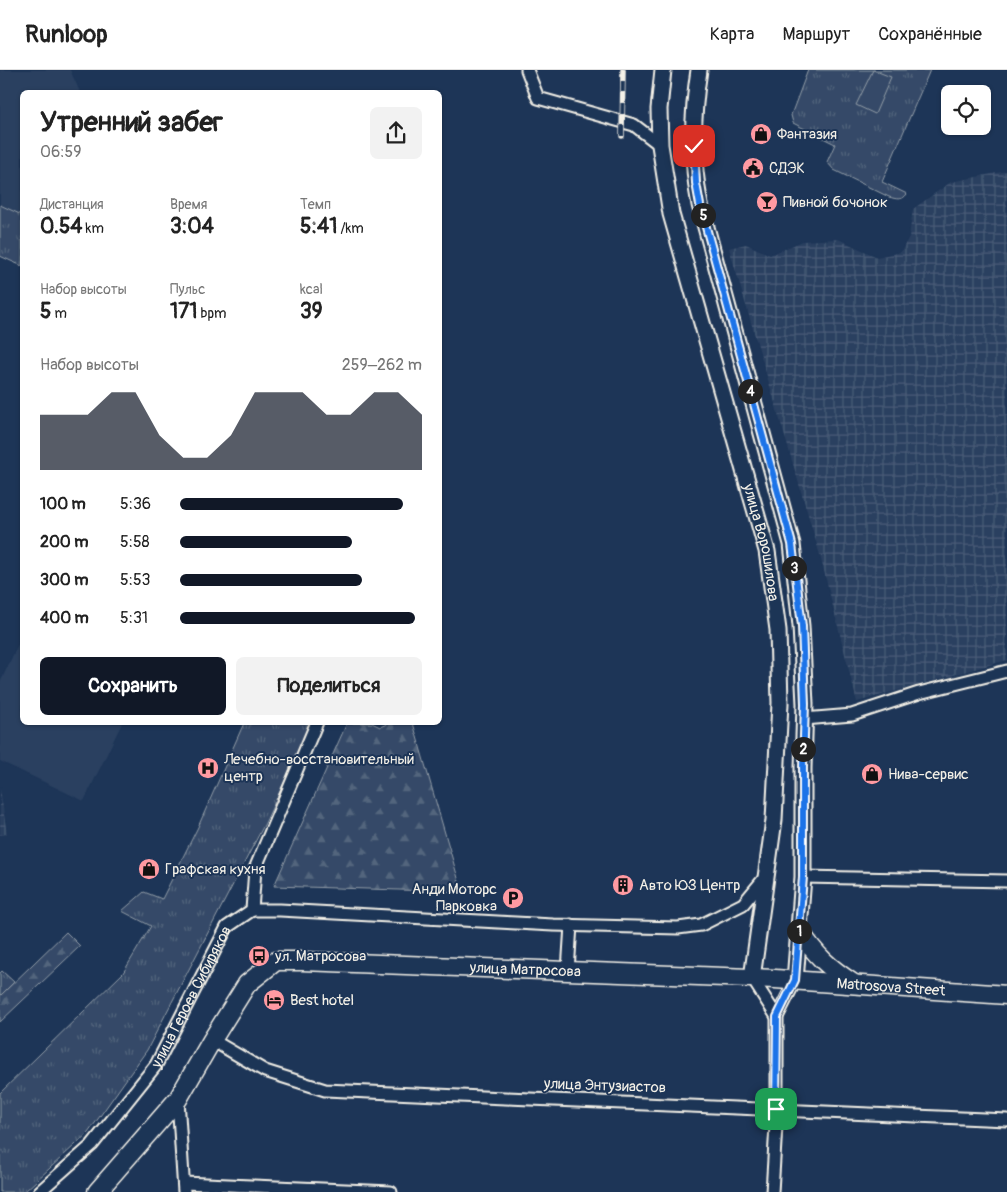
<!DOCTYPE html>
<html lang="ru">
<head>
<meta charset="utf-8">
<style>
  body { margin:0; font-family:Pangolin,sans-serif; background:#f2f2f2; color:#222; height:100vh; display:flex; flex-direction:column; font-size:19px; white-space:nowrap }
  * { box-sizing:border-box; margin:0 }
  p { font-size:16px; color:#767676 }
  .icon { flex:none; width:28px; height:28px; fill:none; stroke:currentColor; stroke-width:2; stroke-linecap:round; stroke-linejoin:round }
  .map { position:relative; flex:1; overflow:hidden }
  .details { position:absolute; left:20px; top:20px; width:422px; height:635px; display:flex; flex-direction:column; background:#fff; border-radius:8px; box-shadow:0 1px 4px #0004 }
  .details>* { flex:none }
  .fabs { position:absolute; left:941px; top:15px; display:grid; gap:10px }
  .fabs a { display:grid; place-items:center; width:50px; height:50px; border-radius:8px; background:#fff; box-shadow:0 1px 4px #0004; font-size:25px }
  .pin { position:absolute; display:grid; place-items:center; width:42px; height:42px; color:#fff; margin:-21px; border-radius:10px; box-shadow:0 2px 8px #0006 }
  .km { position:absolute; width:25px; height:25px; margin:-12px; border-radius:50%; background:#222; color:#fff; font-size:14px; line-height:25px; text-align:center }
  .round { display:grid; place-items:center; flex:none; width:52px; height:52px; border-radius:8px; background:#f2f2f2 }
  .overview { display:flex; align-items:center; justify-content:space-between; height:85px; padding:0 20px }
  h1 { font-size:28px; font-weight:700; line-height:38px }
  .figures { display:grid; grid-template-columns:repeat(3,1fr); gap:8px; height:85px; padding:5px 20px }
  .figures div { display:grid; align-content:center }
  .figures b { font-size:21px; font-weight:700 }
  .figures small { font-size:14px; font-weight:400 }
  .figures p { font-size:14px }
  .chart { height:140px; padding:10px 20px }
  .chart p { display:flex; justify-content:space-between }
  .chart svg { width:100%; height:90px; margin-top:5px; fill:#111827; opacity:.7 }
  .action { display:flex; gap:10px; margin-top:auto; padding:10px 20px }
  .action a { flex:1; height:58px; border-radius:8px; background:#111827; color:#fff; font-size:20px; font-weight:700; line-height:58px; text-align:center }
  .action a+a { background:#f2f2f2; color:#222 }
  ul { padding:0 20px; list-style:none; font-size:16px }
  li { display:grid; grid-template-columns:80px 60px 1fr; align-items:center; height:38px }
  li i { height:12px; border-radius:6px; background:#111827 }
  header { display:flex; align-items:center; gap:30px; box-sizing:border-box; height:70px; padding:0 25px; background:#fff; border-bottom:1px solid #e0e0e0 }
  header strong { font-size:24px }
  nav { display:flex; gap:28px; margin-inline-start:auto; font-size:18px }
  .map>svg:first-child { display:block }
</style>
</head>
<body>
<header>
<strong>Runloop</strong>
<nav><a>Карта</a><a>Маршрут</a><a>Сохранённые</a></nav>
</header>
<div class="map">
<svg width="1007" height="1122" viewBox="0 0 1007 1122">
  <defs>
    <pattern id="industrial-grid" width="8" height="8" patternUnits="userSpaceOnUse" patternTransform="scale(1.25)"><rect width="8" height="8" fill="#2a4060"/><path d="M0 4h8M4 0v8" fill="none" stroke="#4a5c77"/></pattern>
    <pattern id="grass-tufts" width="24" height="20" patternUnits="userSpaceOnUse" patternTransform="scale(1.25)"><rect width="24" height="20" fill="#354a67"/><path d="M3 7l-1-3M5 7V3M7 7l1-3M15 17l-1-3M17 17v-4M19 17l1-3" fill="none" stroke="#53657d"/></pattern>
    <pattern id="forest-firs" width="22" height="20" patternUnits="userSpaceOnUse" patternTransform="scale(1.25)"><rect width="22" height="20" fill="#354a67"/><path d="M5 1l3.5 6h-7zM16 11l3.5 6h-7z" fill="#53657d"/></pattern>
  </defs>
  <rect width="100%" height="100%" fill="#1d3557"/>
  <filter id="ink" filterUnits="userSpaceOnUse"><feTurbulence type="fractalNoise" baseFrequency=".02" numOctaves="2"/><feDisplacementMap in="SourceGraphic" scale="10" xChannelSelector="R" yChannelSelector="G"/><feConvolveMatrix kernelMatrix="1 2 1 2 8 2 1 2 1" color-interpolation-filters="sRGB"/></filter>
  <g filter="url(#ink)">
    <g fill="#2a4060">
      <path d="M0,0H70L80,22H22V145L0,135Z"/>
      <path d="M22,566V652L122,653L84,731L0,691V613Z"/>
    </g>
    <g fill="url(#industrial-grid)">
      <path d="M1007,101V590L857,632L820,485L729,178L746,174L770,185L803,171L838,169L877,187L901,182L909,167L913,139L951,112Z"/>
      <path d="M0,718L7,764L0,765Z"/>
    </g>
    <g fill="url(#grass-tufts)" stroke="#949ea8">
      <path d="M808,0H930L882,112L907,124C902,131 896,129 889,127L834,100L827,92L835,74L793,53L791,45Z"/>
      <path d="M0,135L22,145V196L0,186Z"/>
      <path d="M244,653H312L265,753L147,980L88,1063L24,1122H0V1023L123,903L151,856L122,841L144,822L162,829L198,757Z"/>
      <path d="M2,901L14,912L0,926V903Z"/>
    </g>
    <g fill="url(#forest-firs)" stroke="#949ea8">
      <path d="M347,653H372L380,657L389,653H413L462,822L274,816Z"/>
      <path d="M66,862L80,876L0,952V926Z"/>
    </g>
    <path fill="#354a67" stroke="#949ea8" d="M873,0L891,7L875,44L856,35Z"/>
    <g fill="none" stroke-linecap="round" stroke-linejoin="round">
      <g stroke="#f4f1e8" stroke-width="15">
        <g id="minor">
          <path d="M527,0L538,28L634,55L660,75"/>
          <path d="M804,649L852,645L919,623L1007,601"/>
          <path d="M803,807L1007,811"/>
          <path d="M252,840H280L553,855L678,858L701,855L743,834L767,805"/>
          <path d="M252,840L255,799L317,652"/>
          <path d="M568,901L571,855"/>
          <path d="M752,908L777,947"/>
          <path d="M212,970L265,1001L325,1020L1007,1050"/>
          <path d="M178,1029L184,1122"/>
          <path d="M184,1113L391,1122"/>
          <path id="s1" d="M39,1122L92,1075L156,995L227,857L252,840"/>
          <path d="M772,1122L777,1039V947L795,911"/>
        </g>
      </g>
      <g stroke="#f4f1e8" stroke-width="19">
        <g id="major">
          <path id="s2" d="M663,0L659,39L660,75L671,144L767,481L778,560L780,633L774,750L752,908"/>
          <path d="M699,0C692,45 691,90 700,135L792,474L801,556L805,634L803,698V807L795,911"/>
        </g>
      </g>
      <g stroke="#f4f1e8" stroke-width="21">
        <g id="highway">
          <path d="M799,860C816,886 828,897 854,914"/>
          <path id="s3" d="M97,1122L178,1029L212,970L247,914L276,891H302L775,909L1007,925"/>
        </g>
      </g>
      <use href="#minor" stroke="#1d3557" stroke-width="11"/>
      <use href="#major" stroke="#1d3557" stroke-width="15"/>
      <use href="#highway" stroke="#1d3557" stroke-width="18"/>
      <g stroke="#f4f1e8" stroke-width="5.5">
        <path id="rail" d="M622,66L623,0"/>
      </g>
      <use href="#rail" stroke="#1d3557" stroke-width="4" stroke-dasharray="11" stroke-linecap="butt"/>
    </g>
  </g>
  <g fill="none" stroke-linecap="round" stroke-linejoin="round" filter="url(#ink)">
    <g stroke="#fff" stroke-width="10">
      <path id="route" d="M694,76L696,113L700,135L792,474L802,556L805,634L803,698V807L795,910L777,947L776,1039"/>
    </g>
    <use href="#route" stroke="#1a73e8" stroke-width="6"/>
  </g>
  <defs>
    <g id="shop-disc" transform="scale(1.125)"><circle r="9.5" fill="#ff9aa2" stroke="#1d3557"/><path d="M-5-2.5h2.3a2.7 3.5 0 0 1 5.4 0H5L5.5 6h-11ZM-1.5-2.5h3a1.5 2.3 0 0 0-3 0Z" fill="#111"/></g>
    <g id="civic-disc" transform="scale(1.125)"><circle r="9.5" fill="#ff9aa2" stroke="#1d3557"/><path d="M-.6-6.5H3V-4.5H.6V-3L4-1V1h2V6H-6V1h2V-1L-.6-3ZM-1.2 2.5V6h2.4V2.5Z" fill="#111"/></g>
    <g id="bar-disc" transform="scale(1.125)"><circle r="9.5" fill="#ff9aa2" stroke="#1d3557"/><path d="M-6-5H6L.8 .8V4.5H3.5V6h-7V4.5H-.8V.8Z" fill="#111"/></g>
    <g id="hospital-disc" transform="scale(1.125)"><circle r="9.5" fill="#ff9aa2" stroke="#1d3557"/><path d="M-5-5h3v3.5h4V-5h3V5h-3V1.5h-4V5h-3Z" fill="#111"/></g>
    <g id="building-disc" transform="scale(1.125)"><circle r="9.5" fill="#ff9aa2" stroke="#1d3557"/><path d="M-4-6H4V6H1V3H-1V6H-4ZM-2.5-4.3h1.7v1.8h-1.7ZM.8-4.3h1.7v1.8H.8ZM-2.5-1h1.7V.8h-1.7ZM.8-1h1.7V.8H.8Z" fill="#111"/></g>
    <g id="parking-disc" transform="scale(1.125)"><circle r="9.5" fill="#ff9aa2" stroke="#1d3557"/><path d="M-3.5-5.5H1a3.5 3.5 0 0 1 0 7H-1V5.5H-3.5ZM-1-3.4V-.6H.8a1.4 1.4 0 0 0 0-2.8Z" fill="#111"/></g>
    <g id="bus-disc" transform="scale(1.125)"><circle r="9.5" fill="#ff9aa2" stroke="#1d3557"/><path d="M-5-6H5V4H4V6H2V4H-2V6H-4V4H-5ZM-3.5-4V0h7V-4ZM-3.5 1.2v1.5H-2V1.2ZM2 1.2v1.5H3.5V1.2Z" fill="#111"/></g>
    <g id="hotel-disc" transform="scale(1.125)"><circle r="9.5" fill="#ff9aa2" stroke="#1d3557"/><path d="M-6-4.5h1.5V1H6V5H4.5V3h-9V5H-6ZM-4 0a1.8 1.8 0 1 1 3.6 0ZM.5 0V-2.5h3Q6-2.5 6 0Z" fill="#111"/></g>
  </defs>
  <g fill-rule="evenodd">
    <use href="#shop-disc" x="761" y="64"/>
    <use href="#civic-disc" x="753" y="98"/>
    <use href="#bar-disc" x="767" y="132"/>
    <use href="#hospital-disc" x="208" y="698"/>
    <use href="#shop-disc" x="872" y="704"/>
    <use href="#shop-disc" x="149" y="799"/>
    <use href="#building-disc" x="623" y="815"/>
    <use href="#parking-disc" x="513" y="828"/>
    <use href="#bus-disc" x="259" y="886"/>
    <use href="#hotel-disc" x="274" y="930"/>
  </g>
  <g text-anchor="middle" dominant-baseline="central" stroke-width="4" stroke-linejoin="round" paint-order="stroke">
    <g font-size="15" fill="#f4f1e8" stroke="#1d3557" text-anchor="start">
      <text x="777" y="64">Фантазия</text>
      <text x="769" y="98">СДЭК</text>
      <text x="783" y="132">Пивной бочонок</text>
      <text x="224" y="689">Лечебно-восстановительный<tspan x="224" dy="17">центр</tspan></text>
      <text x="888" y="704">Нива-сервис</text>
      <text x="165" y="799">Графская кухня</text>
      <text x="639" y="815">Авто ЮЗ Центр</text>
      <text x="497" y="819" text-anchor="end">Анди Моторс<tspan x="497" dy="17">Парковка</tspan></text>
      <text x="275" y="886">ул. Матросова</text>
      <text x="290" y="930">Best hotel</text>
    </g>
    <g font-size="15" fill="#f4f1e8" stroke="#1d3557">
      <text stroke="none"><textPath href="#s2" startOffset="486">улица Ворошилова</textPath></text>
      <text stroke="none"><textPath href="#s3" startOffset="544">улица Матросова</textPath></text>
      <text stroke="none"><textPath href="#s3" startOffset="910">Matrosova Street</textPath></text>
      <text stroke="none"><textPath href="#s1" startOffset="250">улица Героев Сибиряков</textPath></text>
      <text transform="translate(605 1016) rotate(2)">улица Энтузиастов</text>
    </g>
  </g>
</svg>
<div class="fabs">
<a><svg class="icon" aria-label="locate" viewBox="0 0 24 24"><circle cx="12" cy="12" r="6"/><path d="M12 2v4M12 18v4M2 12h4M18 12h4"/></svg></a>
</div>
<div class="pin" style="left:776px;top:1039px;background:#1e9e55"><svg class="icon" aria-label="arrive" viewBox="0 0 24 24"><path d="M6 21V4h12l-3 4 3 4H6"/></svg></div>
<div class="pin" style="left:694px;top:76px;background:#d93025"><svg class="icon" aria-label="check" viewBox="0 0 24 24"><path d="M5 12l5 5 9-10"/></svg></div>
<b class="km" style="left:799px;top:861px">1</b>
<b class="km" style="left:803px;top:679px">2</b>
<b class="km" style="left:794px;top:498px">3</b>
<b class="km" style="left:750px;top:321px">4</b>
<b class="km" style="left:703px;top:145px">5</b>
<section class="details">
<div class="overview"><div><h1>Утренний забег</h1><p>06:59</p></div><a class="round"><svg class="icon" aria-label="share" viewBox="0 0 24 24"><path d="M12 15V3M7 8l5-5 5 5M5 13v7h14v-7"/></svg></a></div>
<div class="figures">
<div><p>Дистанция</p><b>0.54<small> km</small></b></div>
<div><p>Время</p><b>3:04</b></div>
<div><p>Темп</p><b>5:41<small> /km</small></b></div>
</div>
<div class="figures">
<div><p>Набор высоты</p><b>5<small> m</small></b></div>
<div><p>Пульс</p><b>171<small> bpm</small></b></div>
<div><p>kcal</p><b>39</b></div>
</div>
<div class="chart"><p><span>Набор высоты</span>259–262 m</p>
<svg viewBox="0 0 160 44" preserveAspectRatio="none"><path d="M0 44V17L10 17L20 17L30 6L40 6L50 27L60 38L70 38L80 27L90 6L100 6L110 6L120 17L130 17L140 6L150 6L160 17V44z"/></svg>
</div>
<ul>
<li><b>100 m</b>5:36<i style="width:92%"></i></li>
<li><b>200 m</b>5:58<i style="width:71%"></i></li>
<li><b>300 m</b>5:53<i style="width:75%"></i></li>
<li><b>400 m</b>5:31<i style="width:97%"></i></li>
</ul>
<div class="action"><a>Сохранить</a><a>Поделиться</a></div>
</section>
</div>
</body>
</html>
